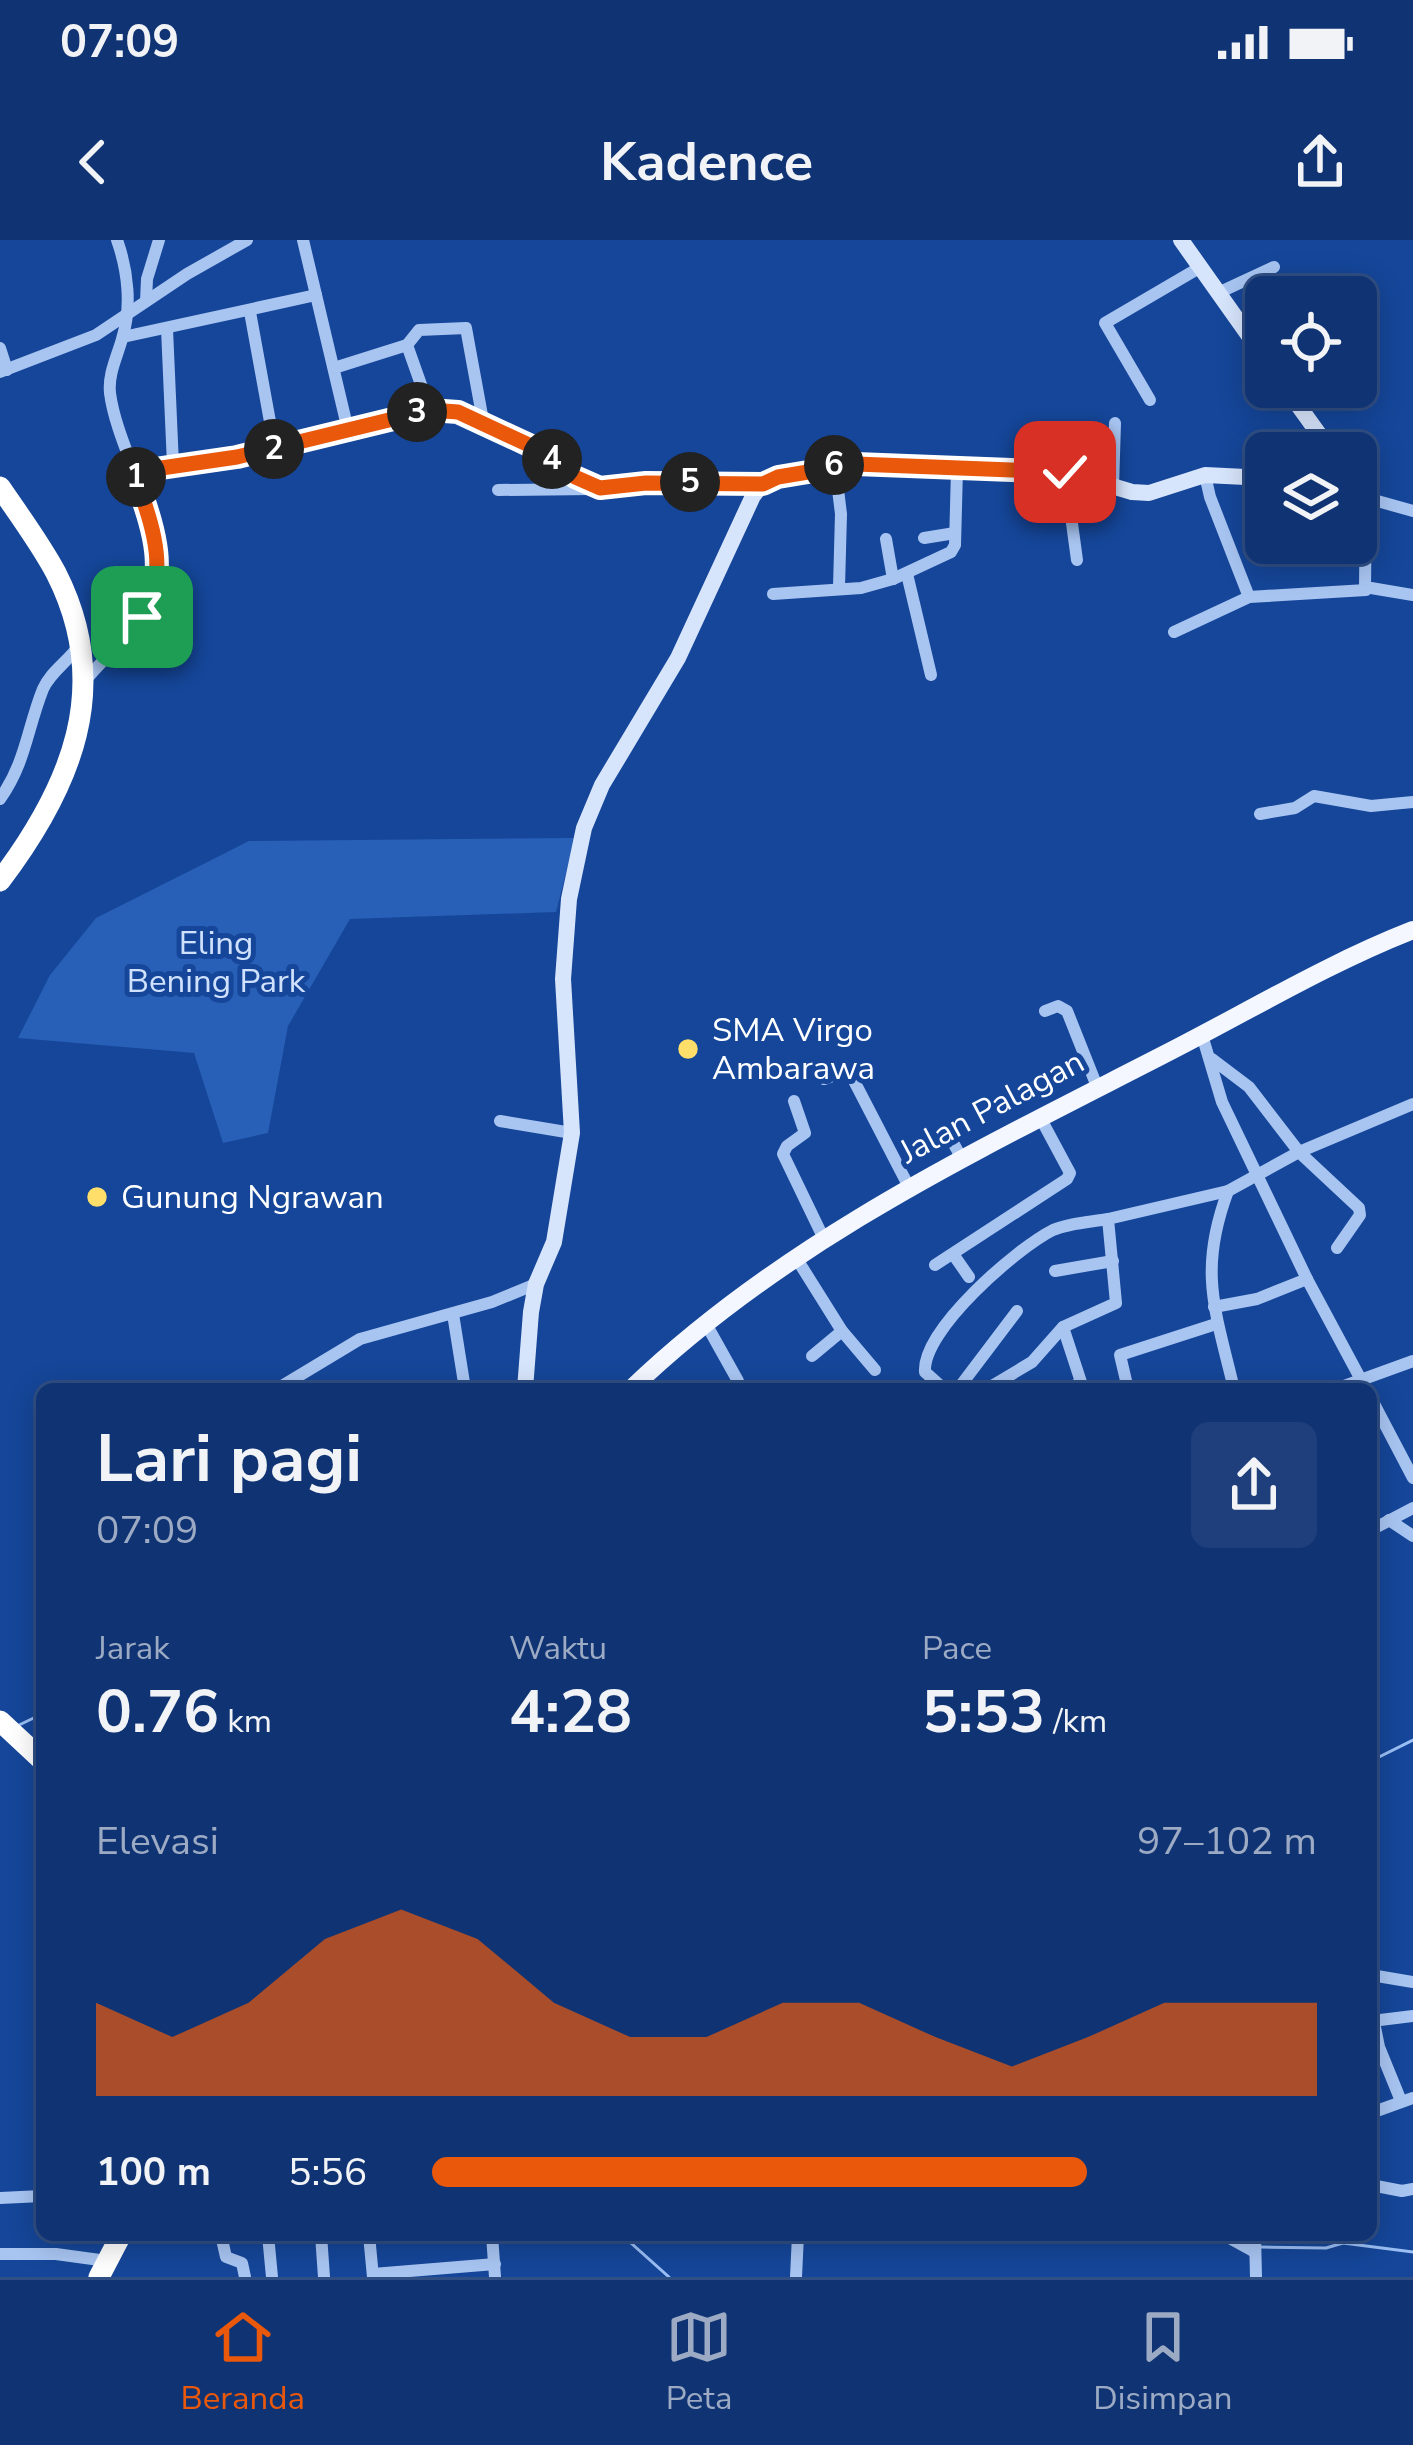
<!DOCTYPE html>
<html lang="id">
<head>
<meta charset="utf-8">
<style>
  body { margin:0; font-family:"Nunito Sans",sans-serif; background:#1e3f7b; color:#f1f3f6; height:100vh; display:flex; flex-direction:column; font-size:45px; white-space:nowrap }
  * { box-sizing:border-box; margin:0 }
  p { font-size:39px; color:#9caac4 }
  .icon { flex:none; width:66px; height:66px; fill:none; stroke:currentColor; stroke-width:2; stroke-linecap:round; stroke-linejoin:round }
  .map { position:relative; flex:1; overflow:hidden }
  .details { position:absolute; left:36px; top:1143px; width:1341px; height:858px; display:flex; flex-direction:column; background:#103473; border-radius:18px; box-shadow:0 6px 30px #0003,0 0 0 3px #304f85 }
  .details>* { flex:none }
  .controls { position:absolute; left:1245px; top:36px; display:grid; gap:24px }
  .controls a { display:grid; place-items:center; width:132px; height:132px; border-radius:18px; background:#103473; box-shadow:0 6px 30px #0003,0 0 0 3px #304f85; font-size:60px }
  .pin { position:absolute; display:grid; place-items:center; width:102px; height:102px; color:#fff; margin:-51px; border-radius:24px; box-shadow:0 6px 18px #0006 }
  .km { position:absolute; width:60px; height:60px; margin:-30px; border-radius:50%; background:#222; color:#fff; font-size:33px; line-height:60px; text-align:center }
  .round { display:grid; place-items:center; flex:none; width:126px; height:126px; border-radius:18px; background:#1e3f7b }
  .overview { display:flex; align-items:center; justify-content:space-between; height:204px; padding:0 60px }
  h1 { font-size:66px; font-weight:700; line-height:90px }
  .stats { display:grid; grid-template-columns:repeat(3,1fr); gap:18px; height:204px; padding:12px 60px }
  .stats div { display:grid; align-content:center }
  .stats b { font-size:60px; font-weight:700 }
  .stats small { font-size:33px; font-weight:400 }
  .stats p { font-size:33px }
  .chart { height:336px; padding:24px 60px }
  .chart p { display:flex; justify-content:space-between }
  .chart svg { width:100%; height:216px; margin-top:12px; fill:#ea580c; opacity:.7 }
  ul { padding:0 60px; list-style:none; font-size:39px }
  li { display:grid; grid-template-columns:192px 144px 1fr; align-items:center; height:90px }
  li i { height:30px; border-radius:15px; background:#ea580c }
  .status { display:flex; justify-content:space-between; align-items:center; height:84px; padding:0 60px; background:#103473; direction:ltr }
  .status svg { height:33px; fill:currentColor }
  header { display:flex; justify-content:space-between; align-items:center; height:156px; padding:0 60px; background:#103473; font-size:54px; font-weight:700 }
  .menu { display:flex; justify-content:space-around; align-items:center; height:168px; border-top:3px solid #304f85; background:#103473; font-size:33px; color:#9caac4 }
  .menu a { display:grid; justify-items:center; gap:6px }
  .menu .selected { color:#ea580c }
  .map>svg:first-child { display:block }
</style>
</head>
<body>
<div class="status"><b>07:09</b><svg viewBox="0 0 49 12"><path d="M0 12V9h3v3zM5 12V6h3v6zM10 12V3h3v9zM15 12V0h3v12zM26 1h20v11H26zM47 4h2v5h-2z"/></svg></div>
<header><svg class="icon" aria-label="back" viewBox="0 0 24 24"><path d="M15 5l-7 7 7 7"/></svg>Kadence<svg class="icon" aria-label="share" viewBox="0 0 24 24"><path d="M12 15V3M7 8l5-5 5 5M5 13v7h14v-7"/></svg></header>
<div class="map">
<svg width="1413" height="2037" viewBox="0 0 1413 2037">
  <rect width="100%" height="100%" fill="#154699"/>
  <path fill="#285fb7" d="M575,598L556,672L350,679L288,786L268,893L223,903L194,813L18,798L50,735L96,678L249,601Z"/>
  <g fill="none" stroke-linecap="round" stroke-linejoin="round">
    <g stroke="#9bbff5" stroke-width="3">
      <path d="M17,1486L42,1474"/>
      <path d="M1371,1521L1413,1500"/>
      <path d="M622,1995L669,2037"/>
      <path d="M1261,2007L1326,2008L1343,2003L1413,2012"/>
    </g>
    <g stroke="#a8c5f2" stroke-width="12">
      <path d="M303,0L348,190"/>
      <path d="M1218,53L1274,27"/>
      <path d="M146,61L147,39L159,0"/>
      <path d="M250,72L275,209"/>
      <path d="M167,89L173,225"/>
      <path d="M123,97L316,55"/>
      <path d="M407,105L419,90L466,88L484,186"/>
      <path d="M0,108L7,130"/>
      <path d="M334,128L407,105L430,170"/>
      <path d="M0,132L96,95L187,34L247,0"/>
      <path d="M1150,160L1105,83L1199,28"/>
      <path d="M1321,197L1355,213"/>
      <path d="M1356,214L1362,229L1356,241"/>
      <path d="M835,225L841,274L839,347"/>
      <path d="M1065,232L1077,320"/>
      <path d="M134,233L275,209L430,170L458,172L544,212L575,237L600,248L646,243H763"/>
      <path d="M1205,235L1210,257L1249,357"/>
      <path d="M1113,247L1115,183"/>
      <path d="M498,250L593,249"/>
      <path d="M1356,255L1413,271"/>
      <path d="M1366,258L1365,347L1413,355"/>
      <path d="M924,298L955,293"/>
      <path d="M886,299L893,339"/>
      <path d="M907,334L931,435"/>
      <path d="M773,354L861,348L893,339L951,312L955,305L957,229"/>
      <path d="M1174,392L1249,357L1366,350"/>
      <path d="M84,442C104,417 134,394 149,365C181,302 118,217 110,153C108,134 117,117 122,99C132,67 128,31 117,0"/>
      <path d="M0,559C26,522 27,489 43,449C50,432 69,421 80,404"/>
      <path d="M1260,574L1295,568L1314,556L1371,566L1413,562"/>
      <path d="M1045,771L1058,766L1067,771L1098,849"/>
      <path d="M1202,795L1222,862L1307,1039L1366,1149"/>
      <path d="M1212,819L1249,847L1299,912L1359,968L1360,975L1337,1008"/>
      <path d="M824,839L844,832L851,835L909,947"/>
      <path d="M794,861L805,893L787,906L783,914L823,997"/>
      <path d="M500,881L572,893"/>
      <path d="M949,895L962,919"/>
      <path d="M1228,951C1198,1031 1215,1069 1234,1149"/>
      <path d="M953,1014L969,1037"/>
      <path d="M795,1016L842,1091L875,1130"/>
      <path d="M935,1025L1067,939L1070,933L1041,879"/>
      <path d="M1055,1031L1113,1021"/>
      <path d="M1214,1067L1257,1059L1307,1039"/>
      <path d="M453,1074L465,1149"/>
      <path d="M705,1082L738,1141"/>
      <path d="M1063,1087L1081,1142L1069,1149"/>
      <path d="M812,1116L842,1091"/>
      <path d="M277,1149L360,1099L492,1062L536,1044"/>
      <path d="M944,1149L925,1132C922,1090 1017,1008 1053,990C1069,983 1091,982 1108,979"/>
      <path d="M958,1149L1017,1071"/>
      <path d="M987,1149L1032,1122L1063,1087L1116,1063L1108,979L1228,951L1299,912L1413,864"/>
      <path d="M1128,1149L1120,1115L1216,1084"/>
      <path d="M1336,1149L1413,1121"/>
      <path d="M1371,1158L1413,1238"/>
      <path d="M1389,1280L1413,1296"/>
      <path d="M1371,1290L1413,1268"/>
      <path d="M1371,1735L1413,1742"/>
      <path d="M1371,1767L1379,1807L1401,1861"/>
      <path d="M1372,1781L1413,1776"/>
      <path d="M1371,1873L1413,1858"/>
      <path d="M1371,1945L1402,1951L1413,1949"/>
      <path d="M0,1958L42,1956"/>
      <path d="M221,1995L226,2017L242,2023L245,2037"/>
      <path d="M268,1995L272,2037"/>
      <path d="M321,1995L324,2037"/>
      <path d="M369,1995L373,2037"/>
      <path d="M492,1995L495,2037"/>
      <path d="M1224,1995L1255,2012"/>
      <path d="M1255,1995L1256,2037"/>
      <path d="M0,2014H56L107,2021"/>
      <path d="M373,2034L495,2024"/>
      <path d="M796,2037L798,1995"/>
    </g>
    <g stroke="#d7e5fc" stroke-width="16">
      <path d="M1181,0L1266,120"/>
      <path d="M1285,147L1321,197L1318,213"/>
      <path d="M525,1149L531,1072L536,1044L554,1002L572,893L563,739L569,659L584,588L602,545L678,418L753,256L763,243L778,237L856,224L1065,232L1132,252L1149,253L1205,235L1266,238"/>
    </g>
    <path stroke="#f4f7ff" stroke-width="18" d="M631,1149C784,1002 974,912 1161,816C1244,774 1326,724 1413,690"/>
    <g stroke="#fff" stroke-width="21">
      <path d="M0,247C19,275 40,303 56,333C114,447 71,547 0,641"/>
      <path d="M0,1481L42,1520"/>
      <path d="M99,2037L121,1995"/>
    </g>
  </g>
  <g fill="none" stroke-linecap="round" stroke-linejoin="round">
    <g stroke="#fff" stroke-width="24">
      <path id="route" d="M142,377C172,329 150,281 134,232L237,217L430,170L458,172L544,212L575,237L600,248L646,243L763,244L778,237L856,224L1065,232"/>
    </g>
    <use href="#route" stroke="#ea580c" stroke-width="15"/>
  </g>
  <g fill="#ffde6a" stroke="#154699" stroke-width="4.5">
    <circle cx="688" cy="809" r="12"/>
    <circle cx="97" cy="957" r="12"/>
  </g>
  <g text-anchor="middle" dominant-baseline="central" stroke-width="10" stroke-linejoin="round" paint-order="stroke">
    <g font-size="33" fill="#d0e1fd" stroke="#154699">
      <text x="216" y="703">Eling<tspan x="216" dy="38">Bening Park</tspan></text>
    </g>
    <g font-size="33" fill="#fff" stroke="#154699" text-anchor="start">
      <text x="712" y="790">SMA Virgo<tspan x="712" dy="38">Ambarawa</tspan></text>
      <text x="121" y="957">Gunung Ngrawan</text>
    </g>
    <g font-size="33" fill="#fff" stroke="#154699">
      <text transform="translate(992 867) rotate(-28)">Jalan Palagan</text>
    </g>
  </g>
</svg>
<div class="controls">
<a><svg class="icon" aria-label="locate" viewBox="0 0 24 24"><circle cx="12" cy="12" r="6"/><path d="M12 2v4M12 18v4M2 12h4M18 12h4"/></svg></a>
<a><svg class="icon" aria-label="layers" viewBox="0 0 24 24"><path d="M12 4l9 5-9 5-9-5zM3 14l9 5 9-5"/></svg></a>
</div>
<div class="pin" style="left:142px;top:377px;background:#1e9e55"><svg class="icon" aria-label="arrive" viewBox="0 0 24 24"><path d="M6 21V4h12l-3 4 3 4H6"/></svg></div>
<div class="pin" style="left:1065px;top:232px;background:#d93025"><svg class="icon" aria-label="check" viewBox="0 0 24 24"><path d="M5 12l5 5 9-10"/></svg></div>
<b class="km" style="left:136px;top:237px">1</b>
<b class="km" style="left:274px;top:209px">2</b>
<b class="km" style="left:417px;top:172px">3</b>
<b class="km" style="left:552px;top:219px">4</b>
<b class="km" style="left:690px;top:242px">5</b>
<b class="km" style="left:834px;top:225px">6</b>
<section class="details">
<div class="overview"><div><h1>Lari pagi</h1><p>07:09</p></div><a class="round"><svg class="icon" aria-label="share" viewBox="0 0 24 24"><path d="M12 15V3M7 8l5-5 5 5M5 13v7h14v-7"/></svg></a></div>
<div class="stats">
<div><p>Jarak</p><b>0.76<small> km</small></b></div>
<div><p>Waktu</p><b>4:28</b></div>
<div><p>Pace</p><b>5:53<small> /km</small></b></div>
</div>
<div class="chart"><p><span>Elevasi</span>97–102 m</p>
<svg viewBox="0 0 160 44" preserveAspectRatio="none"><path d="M0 44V25L10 32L20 25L30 12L40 6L50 12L60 25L70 32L80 32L90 25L100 25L110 32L120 38L130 32L140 25L150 25L160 25V44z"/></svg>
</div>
<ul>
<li><b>100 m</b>5:56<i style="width:74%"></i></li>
</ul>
</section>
</div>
<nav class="menu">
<a class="selected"><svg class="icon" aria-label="home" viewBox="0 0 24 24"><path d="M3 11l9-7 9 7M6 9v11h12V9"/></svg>Beranda</a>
<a><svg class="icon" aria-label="map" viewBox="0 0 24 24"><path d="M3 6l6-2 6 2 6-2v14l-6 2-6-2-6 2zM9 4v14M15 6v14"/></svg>Peta</a>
<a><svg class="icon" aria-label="saved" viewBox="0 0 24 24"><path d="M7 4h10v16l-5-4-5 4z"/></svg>Disimpan</a>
</nav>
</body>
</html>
